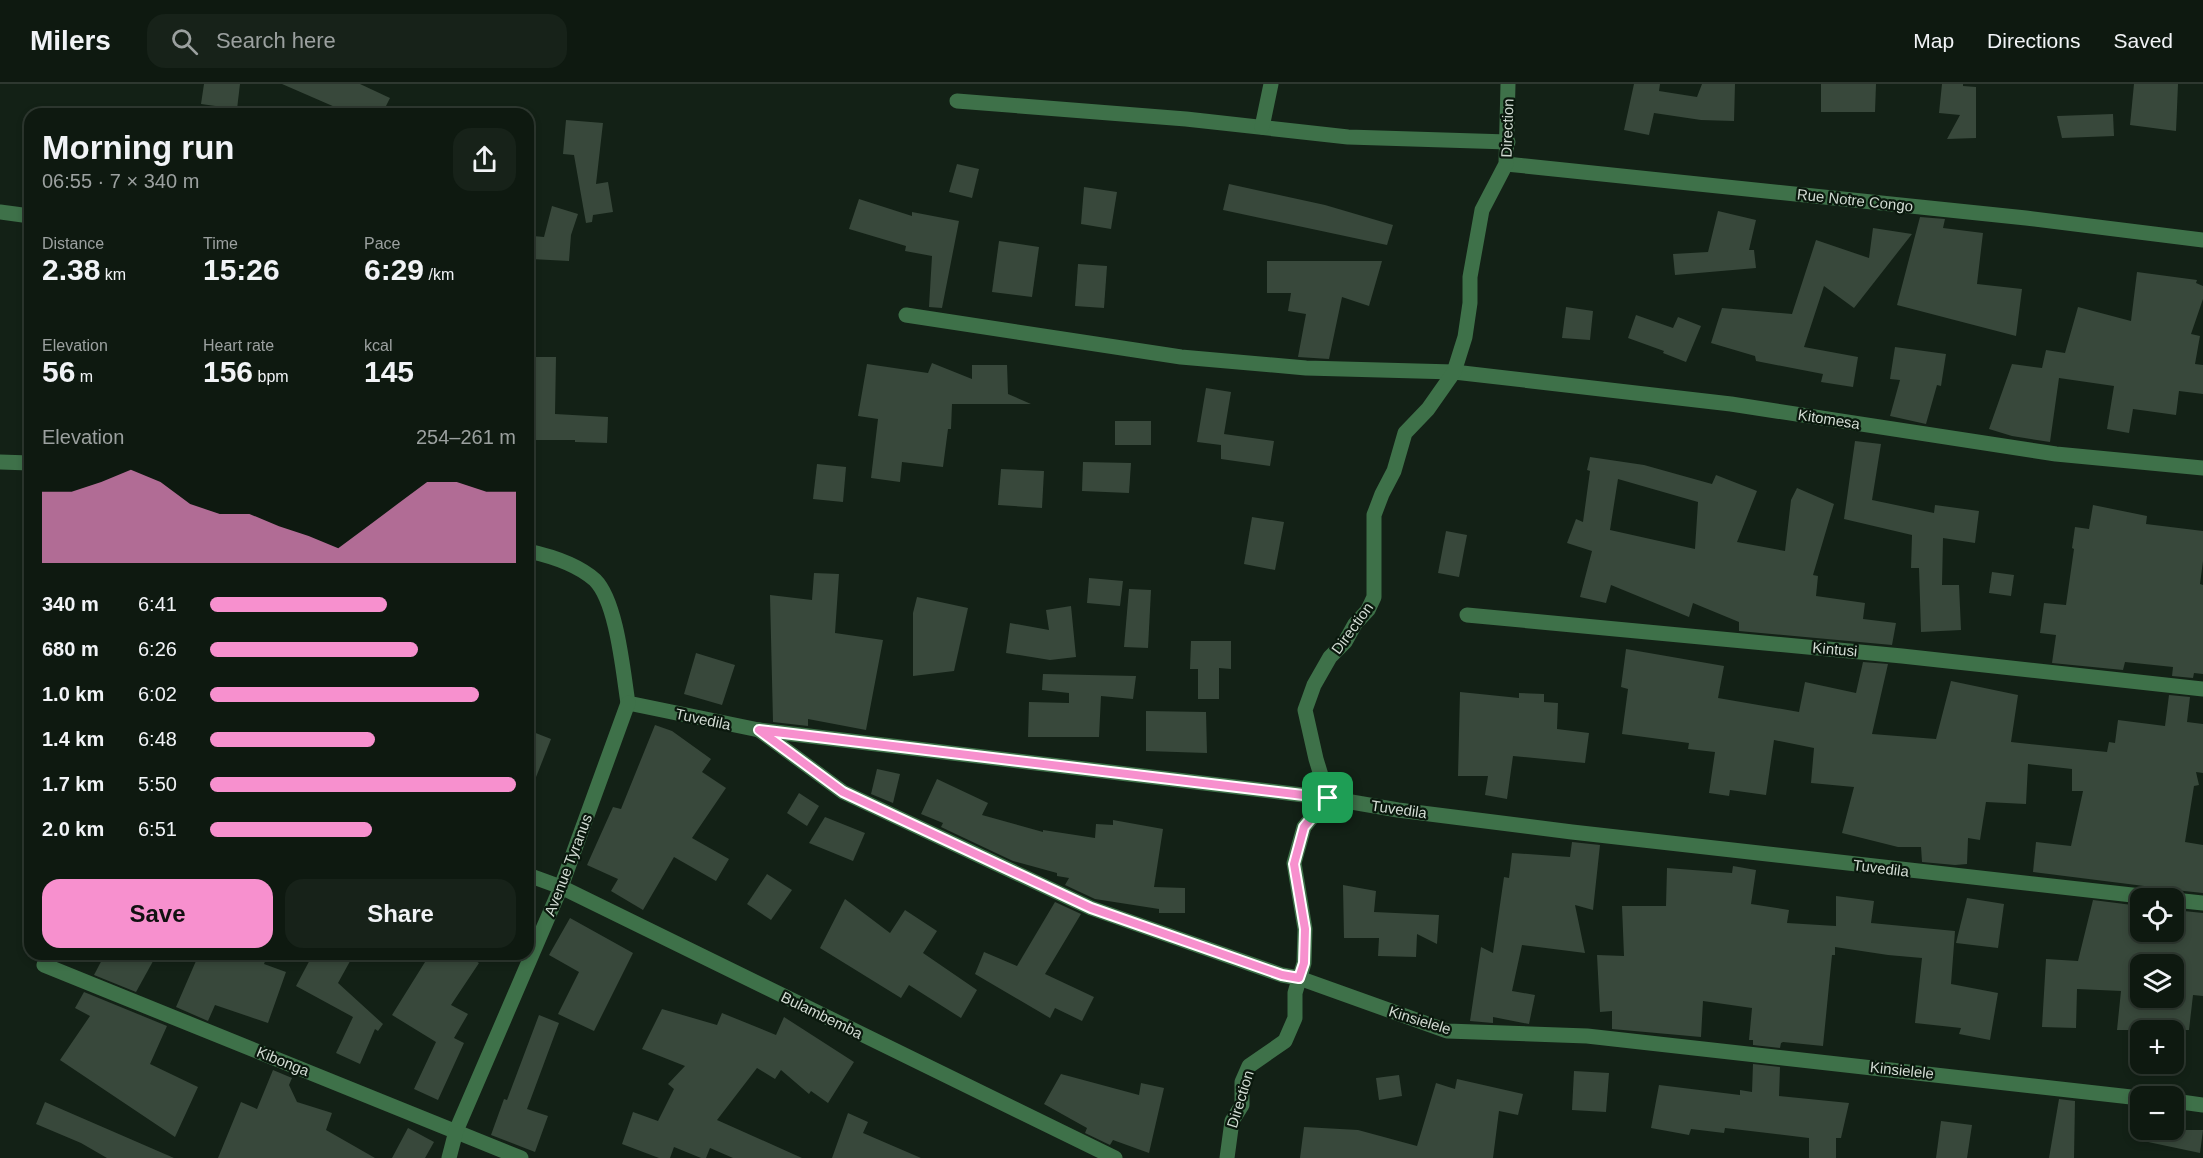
<!DOCTYPE html>
<html lang="en">
<head>
<meta charset="utf-8">
<style>
  body { margin:0; font-family:Helvetica,sans-serif; background:#172219; color:#f1f3f6; height:100vh; display:flex; flex-direction:column; font-size:22px; white-space:nowrap }
  * { box-sizing:border-box; margin:0 }
  p { font-size:20px; color:#9ba09f }
  .icon { flex:none; width:33px; height:33px; fill:none; stroke:currentColor; stroke-width:2; stroke-linecap:round; stroke-linejoin:round }
  .map { position:relative; flex:1; overflow:hidden }
  .side { position:absolute; left:24px; top:24px; width:510px; height:852px; display:flex; flex-direction:column; background:#0e1910; border-radius:18px; box-shadow:0 3px 9px #0003,0 0 0 2px #2e3830 }
  .side>* { flex:none }
  .controls { position:absolute; left:2130px; top:804px; display:grid; gap:12px }
  .controls a { display:grid; place-items:center; width:54px; height:54px; border-radius:12px; background:#0e1910; box-shadow:0 3px 9px #0003,0 0 0 2px #2e3830; font-size:30px }
  .pin { position:absolute; display:grid; place-items:center; width:51px; height:51px; color:#fff; margin:-26px; border-radius:12px; box-shadow:0 3px 9px #0006 }
  .round { display:grid; place-items:center; flex:none; width:63px; height:63px; border-radius:18px; background:#172219 }
  .headline { display:flex; align-items:center; justify-content:space-between; height:102px; padding:0 18px }
  h1 { font-size:33px; font-weight:700; line-height:45px }
  .metrics { display:grid; grid-template-columns:repeat(3,1fr); gap:9px; height:102px; padding:6px 18px }
  .metrics div { display:grid; align-content:center }
  .metrics b { font-size:30px; font-weight:700 }
  .metrics small { font-size:16px; font-weight:400 }
  .metrics p { font-size:16px }
  .chart { height:168px; padding:12px 18px }
  .chart p { display:flex; justify-content:space-between }
  .chart svg { width:100%; height:108px; margin-top:6px; fill:#f790ce; opacity:.7 }
  .action { display:flex; gap:12px; margin-top:auto; padding:12px 18px }
  .action a { flex:1; height:69px; border-radius:18px; background:#f790ce; color:#111; font-size:24px; font-weight:700; line-height:69px; text-align:center }
  .action a+a { background:#172219; color:#f1f3f6 }
  ul { padding:0 18px; list-style:none; font-size:20px }
  li { display:grid; grid-template-columns:96px 72px 1fr; align-items:center; height:45px }
  li i { height:15px; border-radius:8px; background:#f790ce }
  header { display:flex; align-items:center; gap:36px; box-sizing:border-box; height:84px; padding:0 30px; background:#0e1910; border-bottom:2px solid #2e3830 }
  header strong { font-size:28px }
  nav { display:flex; gap:33px; margin-inline-start:auto; font-size:21px }
  .search { width:420px; height:54px; background:#172219; display:flex; align-items:center; gap:15px; box-sizing:border-box; padding:0 21px; border-radius:18px; color:#9ba09f; font-size:22px }
  .map>svg:first-child { display:block }
</style>
</head>
<body>
<header>
<strong>Milers</strong>
<div class="search"><svg class="icon" aria-label="search" viewBox="0 0 24 24"><circle cx="10" cy="10" r="6"/><path d="M15 15l6 6"/></svg>Search here</div>
<nav><a>Map</a><a>Directions</a><a>Saved</a></nav>
</header>
<div class="map">
<svg width="2203" height="1074" viewBox="0 0 2203 1074">
  <rect width="100%" height="100%" fill="#132116"/>
  <g fill="#38483b" fill-rule="evenodd">
    <path d="M204,0H240L237,25L201,20Z"/>
    <path d="M282,0H360L390,14L382,30H351Z"/>
    <path d="M1634,0H1660L1659,7L1697,13L1702,0H1735L1734,37L1701,36L1654,29L1649,51L1624,46Z"/>
    <path d="M1821,0H1876L1875,28H1821Z"/>
    <path d="M1942,0H1963V2L1976,3V54L1947,55L1960,31L1939,29Z"/>
    <path d="M2134,0H2178L2176,47L2130,41Z"/>
    <path d="M2113,30L2114,52L2062,54L2057,32Z"/>
    <path d="M566,36L603,39L596,100L608,98L613,128L593,131L592,138L586,139L574,71L563,70Z"/>
    <path d="M957,80L979,85L972,114L949,108Z"/>
    <path d="M1229,100L1325,121L1393,141L1387,161L1223,126Z"/>
    <path d="M1084,103L1117,108L1111,145L1081,140Z"/>
    <path d="M859,115L912,132V128L959,137L942,224L929,223L932,172L905,167L906,162L849,145Z"/>
    <path d="M552,122L578,130L571,151L569,177L531,175L533,152L544,153Z"/>
    <path d="M1718,127L1756,136L1749,166H1754L1756,184L1675,191L1673,170L1708,168Z"/>
    <path d="M1920,133L1945,135L1943,144L1983,149L1977,200L2022,205L2016,252L1897,221Z"/>
    <path d="M1873,144L1912,150L1854,224L1824,202L1804,263L1858,273L1853,303L1821,298L1823,290L1756,277L1755,272L1711,259L1722,224L1792,230L1816,156L1869,174Z"/>
    <path d="M999,157L1039,163L1032,213L992,208Z"/>
    <path d="M1267,177H1382L1369,222L1342,213L1329,275L1298,273L1306,230L1288,227L1291,209H1267Z"/>
    <path d="M1078,180L1107,182L1104,224L1075,222Z"/>
    <path d="M2137,188L2197,196L2196,199L2203,202V215L2191,250L2200,252L2195,280L2203,281V310L2179,307L2176,331L2133,325L2129,349L2107,345L2114,302L2059,294L2050,358L2012,352L1989,345L2012,280L2042,284L2046,266L2065,269L2078,223L2131,237Z"/>
    <path d="M1566,223L1593,227L1590,256L1562,254Z"/>
    <path d="M1636,231L1673,244L1678,233L1701,242L1686,278L1663,269L1664,267L1628,254Z"/>
    <path d="M1895,263L1946,270L1941,302L1937,301L1926,340L1890,332L1900,296L1890,295Z"/>
    <path d="M528,273H556L555,330L608,333L607,359L575,358V356H528Z"/>
    <path d="M932,279L972,295V281H1007L1008,310L1031,320H952L951,345H948L943,383L902,378L900,398L871,394L878,335L858,332L867,280L928,289Z"/>
    <path d="M1206,304L1231,308L1224,350L1274,357L1270,382L1221,375V361L1197,358Z"/>
    <rect x="1115" y="337" width="36" height="24"/>
    <path d="M1855,357L1881,360L1872,416L1934,429L1935,421L1979,427L1975,459L1943,454L1942,501H1959L1961,546L1921,548L1919,484H1911L1912,451L1844,435Z"/>
    <path d="M1590,373L1644,381L1712,400L1716,391L1757,407L1737,458L1785,467L1791,416L1797,404L1834,420L1813,491L1818,492L1816,512L1865,519L1863,535L1896,539L1892,561L1739,547V538L1693,519L1689,533L1611,501L1606,519L1580,513L1592,467L1567,459L1576,435L1583,438L1590,387L1587,386ZM1618,395L1698,418L1695,465L1610,446Z"/>
    <path d="M1083,378L1131,379L1129,409L1082,407Z"/>
    <path d="M817,380L846,383L843,418L813,415Z"/>
    <path d="M1001,385L1044,387L1042,424L998,421Z"/>
    <path d="M2093,421L2147,432L2146,440L2203,447V477L2200,500L2203,501V590L2194,589L2193,594L2172,592L2173,583L2125,578L2123,586L2052,579L2056,551L2040,549L2044,519L2066,521L2074,465L2072,464L2075,443L2089,445Z"/>
    <path d="M1252,433L1284,438L1275,486L1244,480Z"/>
    <path d="M1446,447L1467,451L1459,493L1438,489Z"/>
    <path d="M1992,488L2014,491L2011,512L1989,509Z"/>
    <path d="M814,489L839,490L835,549L883,556L866,646L808,635V642L773,638L770,511L812,516Z"/>
    <path d="M1089,494L1123,497L1120,522L1087,519Z"/>
    <path d="M1129,505L1151,506L1148,564L1124,563Z"/>
    <path d="M917,513L968,524L954,587L913,592V529Z"/>
    <path d="M1071,522L1076,573L1050,576L1006,569L1010,539L1049,546L1046,526Z"/>
    <path d="M1191,557H1231V585L1219,584V615H1198V585H1190Z"/>
    <path d="M1626,565L1724,582L1718,614L1799,628L1805,598L1856,609L1863,578L1888,580L1872,650L1936,655L1951,597L2018,611L2011,658L2107,668L2109,658L2115,659L2118,636L2165,642L2169,611L2190,613L2187,638L2203,640V689L2196,688L2199,701L2194,702L2185,758L2203,761V809L2175,806L2167,809L2160,804L2033,788L2036,758L2071,762L2083,707H2072V685L2028,680L2026,720L1986,718L1980,756L1968,754L1967,780L1955,781L1922,778L1921,763H1898L1842,749L1854,703L1811,699L1814,664L1774,656L1766,711L1730,706L1729,712L1709,709L1715,668L1688,665L1689,659L1622,650L1628,605L1621,603Z"/>
    <path d="M696,569L735,581L722,621L684,610Z"/>
    <path d="M1043,590L1136,592L1133,615L1101,612L1099,653H1028L1029,618L1069,619V609L1042,606Z"/>
    <path d="M1460,608L1519,614V609L1544,610V618L1558,619L1557,645L1589,649L1585,679L1513,672L1507,715L1485,711L1488,692H1458Z"/>
    <path d="M1146,627L1206,628L1207,669L1146,667Z"/>
    <path d="M655,641L672,647L711,675L702,688L726,704L692,754L729,775L716,797L674,773L643,826L611,807L618,795L587,781L613,723L621,725Z"/>
    <path d="M528,646L551,655L529,711H528Z"/>
    <path d="M877,685L900,690L893,719L871,710Z"/>
    <path d="M937,695L988,719L982,731L1043,748V746L1095,754L1096,740L1113,741V736L1163,745L1154,803L1185,804V829H1159V825L1095,815L1065,801L1069,794L1057,792V789L1013,777L941,743L943,739L921,730Z"/>
    <path d="M799,709L819,722L807,742L787,729Z"/>
    <path d="M825,733L865,749L853,777L809,759Z"/>
    <path d="M1572,758L1600,761L1593,826L1575,821L1585,869L1522,861L1512,907L1535,911L1529,940L1493,933V939L1470,937L1481,863L1493,869L1504,793L1509,794L1512,769L1570,773Z"/>
    <path d="M1733,782L1756,786L1751,820L1789,826L1787,839L1836,842V812L1874,817L1871,839L1955,847L1951,900L1998,909L1990,956L1959,950L1961,944L1915,939L1922,874L1888,871L1835,863V871H1832L1823,962L1783,958L1781,959L1780,964L1753,961V956H1749L1752,924L1703,917L1701,953L1612,945V927L1600,928L1597,871L1624,872L1622,822H1666L1667,784L1732,789Z"/>
    <path d="M767,790L792,806L771,836L747,820Z"/>
    <path d="M1343,801L1376,807L1374,828L1439,831L1437,860L1417,850L1416,873L1378,872L1379,854H1344Z"/>
    <path d="M1967,814L2004,820L1998,864L1956,859Z"/>
    <path d="M845,815L890,849L905,826L937,847L923,869L977,906L961,934L909,901L901,914L820,864Z"/>
    <path d="M2093,816L2140,822V848H2174V826L2203,829V912L2193,911L2189,946H2117L2121,907L2077,905L2076,944L2042,943L2046,875L2078,877ZM2140,880H2174V914H2140Z"/>
    <path d="M1055,818L1081,830L1045,890L1094,913L1082,937L1055,924L1050,934L975,890L984,868L1017,882Z"/>
    <path d="M570,834L633,869L594,947L558,930L579,888L549,871Z"/>
    <path d="M105,870H157L136,908L94,891Z"/>
    <path d="M199,870H268L264,880L286,888L268,939L215,921L208,937L176,923Z"/>
    <path d="M313,870H354L338,899L383,940L378,947L375,945L360,980L336,969L353,933L296,902Z"/>
    <path d="M430,870H465L479,879L451,921L468,930L454,954L464,959L438,1016L414,1005L436,958L392,931Z"/>
    <path d="M84,908L167,942L150,980L198,1003L175,1053L60,976L90,932L75,924Z"/>
    <path d="M662,925L717,941L722,929L776,951L784,933L854,978L828,1019L811,1007L809,1010L781,986L775,995L757,984L717,1036L802,1074H733L710,1064L706,1074H701L674,1063L670,1074H659L622,1060L633,1028L658,1037L674,1005L668,1000L685,982L642,965Z"/>
    <path d="M539,931L559,939L527,1025L548,1032L535,1068L491,1051L504,1015L507,1016Z"/>
    <path d="M1753,980L1780,983L1779,1012L1849,1019L1841,1054H1836V1074H1809V1054L1725,1044L1724,1049L1691,1045L1689,1051L1651,1044L1659,1001L1740,1011V1006L1752,1008Z"/>
    <path d="M273,986L292,994L289,1001L297,1018L332,1029L326,1046L375,1074H218L241,1018L257,1025Z"/>
    <path d="M1574,987L1609,989L1606,1028L1572,1026Z"/>
    <path d="M1061,990L1139,1011L1141,999L1164,1004L1149,1069L1113,1056L1110,1061L1085,1049L1087,1044L1044,1020Z"/>
    <path d="M1399,991L1402,1012L1379,1016L1376,994Z"/>
    <path d="M1457,995L1523,1010L1518,1031L1499,1027L1493,1074H1300L1304,1043L1358,1046L1417,1062L1436,999L1455,1005Z"/>
    <path d="M2059,1015L2075,1017L2074,1074H2049Z"/>
    <path d="M45,1018L174,1074H107L81,1059L36,1040Z"/>
    <path d="M848,1029L868,1038L863,1049L921,1074H832Z"/>
    <path d="M1941,1037L1972,1041L1967,1074H1936Z"/>
    <path d="M408,1044L434,1058L425,1074H392Z"/>
    <path d="M2135,1046H2203L2200,1069L2134,1055Z"/>
  </g>
  <g fill="none" stroke-linecap="round" stroke-linejoin="round">
    <g stroke="#3e7149" stroke-width="15">
      <path d="M957,17L1186,35L1348,53L1508,58"/>
      <path d="M1262,43L1271,0"/>
      <path d="M1506,80L2026,134L2203,156"/>
      <path d="M0,128L30,132"/>
      <path d="M906,231L1181,273L1306,284L1454,288L1731,320L2056,370L2203,384"/>
      <path d="M0,378L30,379"/>
      <path d="M528,467C551,472 577,480 595,496C617,518 623,588 628,619L759,646L1328,714L1398,726L1572,748L2159,814"/>
      <path d="M1467,531L1902,572L2203,605"/>
      <path d="M759,646L843,708L1091,824L1282,891L1299,894L1447,947L1587,952L2140,1014"/>
      <path d="M528,791L561,803L1115,1074"/>
      <path d="M2174,816L2203,819"/>
      <path d="M44,881L521,1074"/>
      <path d="M2174,1017L2203,1021"/>
      <path d="M449,1074L456,1047L561,803L628,619"/>
      <path d="M1227,1074L1232,1037L1242,1021V998L1249,982L1285,957L1295,934V909L1304,879L1305,845L1294,779L1304,743L1328,714L1316,675L1305,626L1314,601L1330,573L1345,558L1355,540L1368,526L1374,513V431L1382,410L1394,387L1405,349L1428,325L1454,288L1465,253L1470,219V193L1482,126L1506,80L1508,0"/>
    </g>
  </g>
  <g fill="none" stroke-linecap="round" stroke-linejoin="round">
    <g stroke="#fff" stroke-width="12">
      <path id="route" d="M759,646L1328,714L1304,743L1294,780L1305,845L1304,879L1299,894L1282,891L1091,824L843,708Z"/>
    </g>
    <use href="#route" stroke="#f790ce" stroke-width="8"/>
  </g>
  <g text-anchor="middle" dominant-baseline="central" stroke-width="4.5" stroke-linejoin="round" paint-order="stroke">
    <g font-size="15" fill="#d2dbd3" stroke="#0a180d">
      <text transform="translate(1507 44) rotate(-88)">Direction</text>
      <text transform="translate(1855 116) rotate(6)">Rue Notre Congo</text>
      <text transform="translate(1829 335) rotate(9)">Kitomesa</text>
      <text transform="translate(1352 544) rotate(-54)">Direction</text>
      <text transform="translate(1835 565) rotate(5)">Kintusi</text>
      <text transform="translate(703 635) rotate(12)">Tuvedila</text>
      <text transform="translate(1399 725) rotate(8)">Tuvedila</text>
      <text transform="translate(568 781) rotate(-69)">Avenue Tyranus</text>
      <text transform="translate(1881 784) rotate(7)">Tuvedila</text>
      <text transform="translate(822 931) rotate(26)">Bulambemba</text>
      <text transform="translate(1420 936) rotate(17)">Kinsielele</text>
      <text transform="translate(283 977) rotate(22)">Kibonga</text>
      <text transform="translate(1902 986) rotate(6)">Kinsielele</text>
      <text transform="translate(1240 1015) rotate(-73)">Direction</text>
    </g>
  </g>
</svg>
<div class="controls">
<a><svg class="icon" aria-label="locate" viewBox="0 0 24 24"><circle cx="12" cy="12" r="6"/><path d="M12 2v4M12 18v4M2 12h4M18 12h4"/></svg></a>
<a><svg class="icon" aria-label="layers" viewBox="0 0 24 24"><path d="M12 4l9 5-9 5-9-5zM3 14l9 5 9-5"/></svg></a>
<a>+</a>
<a>−</a>
</div>
<div class="pin" style="left:1328px;top:714px;background:#1e9e55"><svg class="icon" aria-label="arrive" viewBox="0 0 24 24"><path d="M6 21V4h12l-3 4 3 4H6"/></svg></div>
<section class="side">
<div class="headline"><div><h1>Morning run</h1><p>06:55 · 7 × 340 m</p></div><a class="round"><svg class="icon" aria-label="share" viewBox="0 0 24 24"><path d="M12 15V3M7 8l5-5 5 5M5 13v7h14v-7"/></svg></a></div>
<div class="metrics">
<div><p>Distance</p><b>2.38<small> km</small></b></div>
<div><p>Time</p><b>15:26</b></div>
<div><p>Pace</p><b>6:29<small> /km</small></b></div>
</div>
<div class="metrics">
<div><p>Elevation</p><b>56<small> m</small></b></div>
<div><p>Heart rate</p><b>156<small> bpm</small></b></div>
<div><p>kcal</p><b>145</b></div>
</div>
<div class="chart"><p><span>Elevation</span>254–261 m</p>
<svg viewBox="0 0 160 44" preserveAspectRatio="none"><path d="M0 44V15L10 15L20 11L30 6L40 11L50 20L60 24L70 24L80 29L90 33L100 38L110 29L120 20L130 11L140 11L150 15L160 15V44z"/></svg>
</div>
<ul>
<li><b>340 m</b>6:41<i style="width:58%"></i></li>
<li><b>680 m</b>6:26<i style="width:68%"></i></li>
<li><b>1.0 km</b>6:02<i style="width:88%"></i></li>
<li><b>1.4 km</b>6:48<i style="width:54%"></i></li>
<li><b>1.7 km</b>5:50<i style="width:100%"></i></li>
<li><b>2.0 km</b>6:51<i style="width:53%"></i></li>
</ul>
<div class="action"><a>Save</a><a>Share</a></div>
</section>
</div>
</body>
</html>
